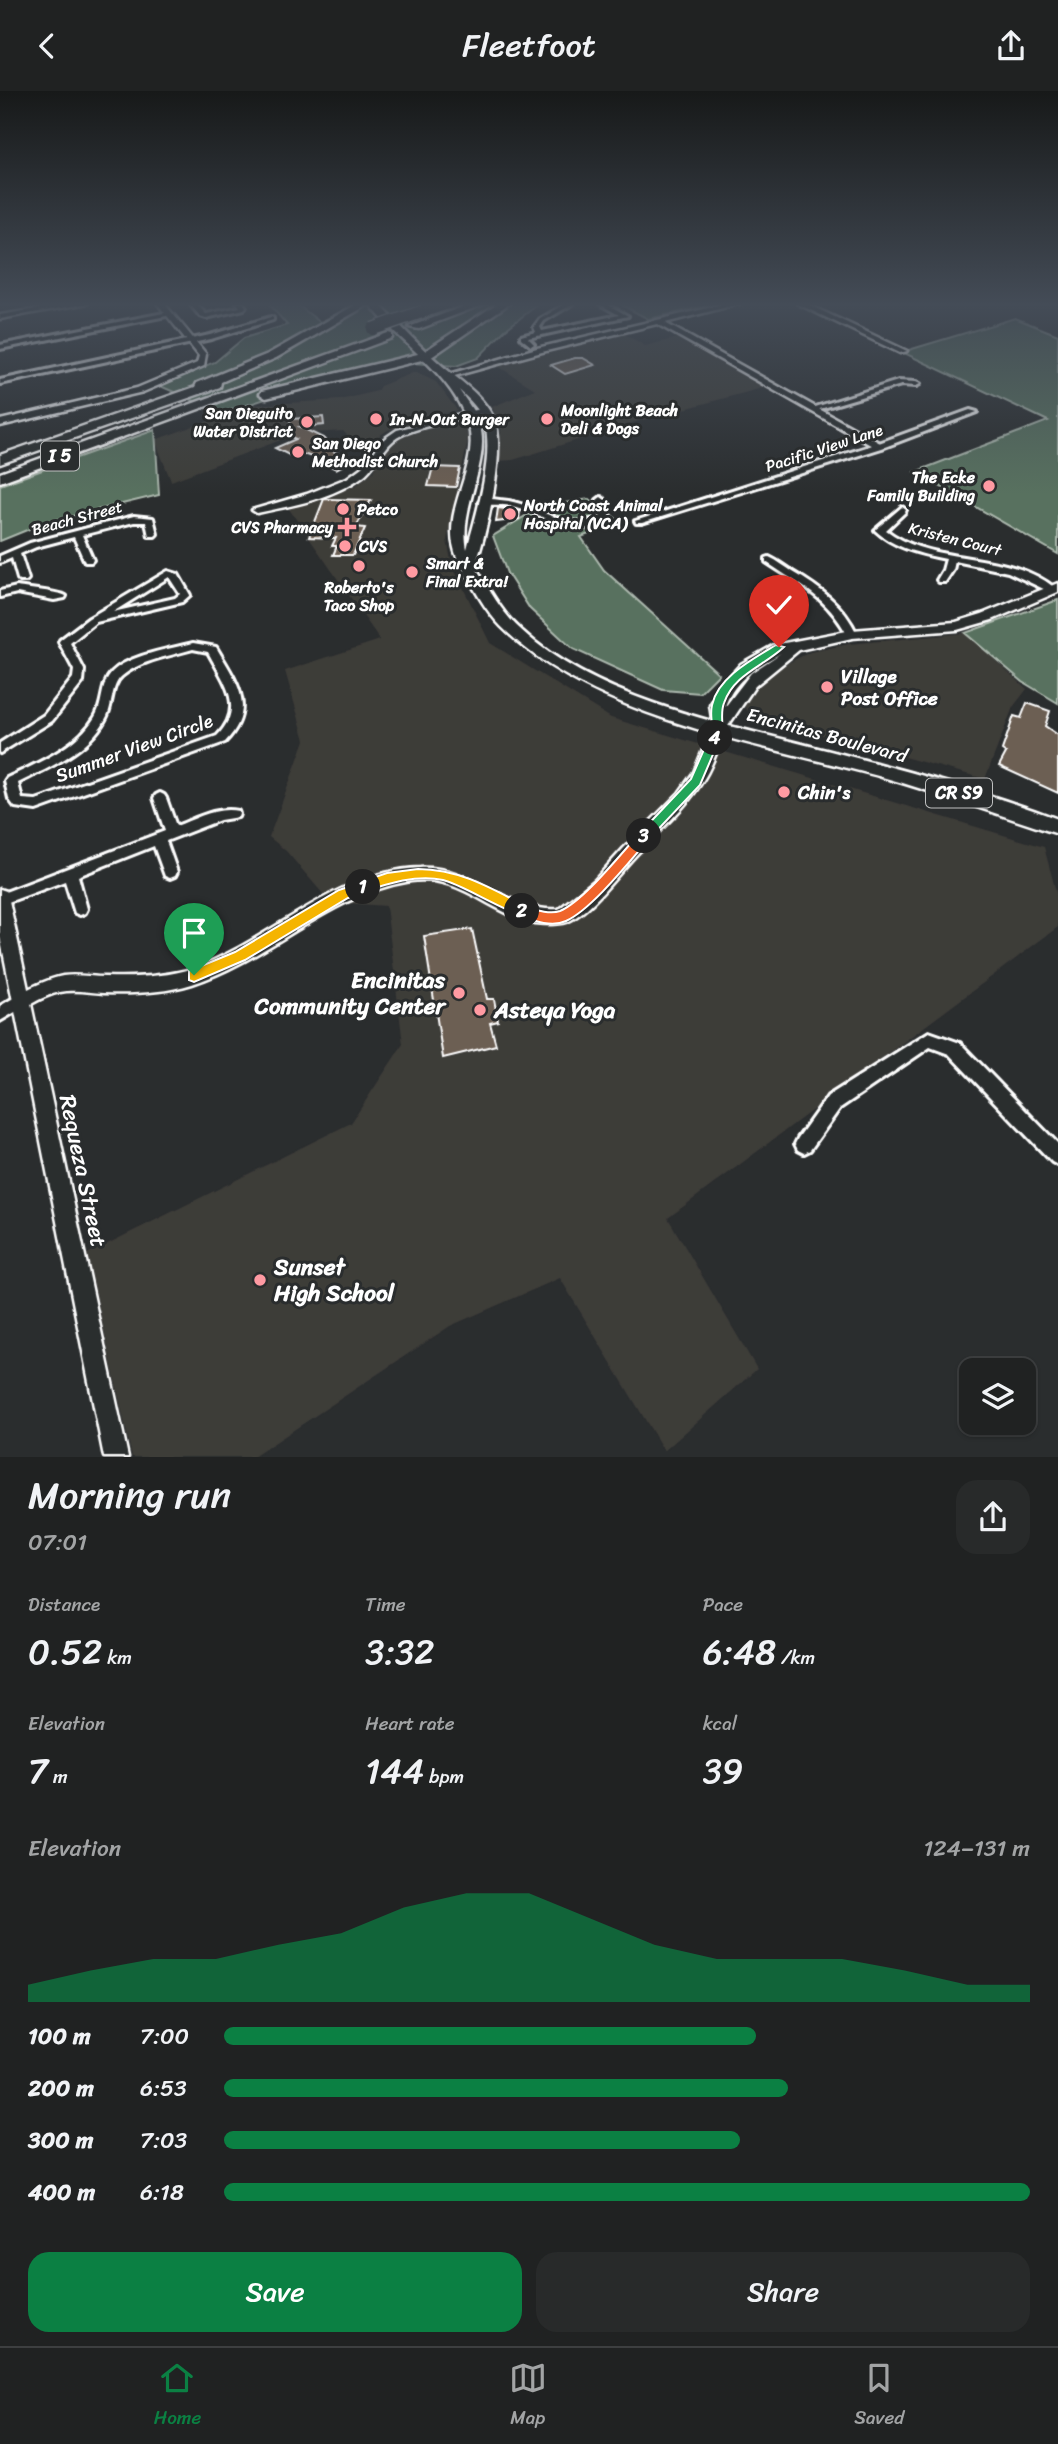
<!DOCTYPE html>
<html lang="en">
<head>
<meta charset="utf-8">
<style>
  body { margin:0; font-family:Sriracha,sans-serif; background:#282a2a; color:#f1f3f6; height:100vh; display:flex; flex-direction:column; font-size:26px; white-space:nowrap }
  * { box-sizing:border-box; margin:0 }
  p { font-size:23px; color:#a2a4a5 }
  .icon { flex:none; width:38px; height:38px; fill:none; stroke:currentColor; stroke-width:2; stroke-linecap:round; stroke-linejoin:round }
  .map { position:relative; height:1366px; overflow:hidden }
  .panel { display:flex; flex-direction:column; background:#202222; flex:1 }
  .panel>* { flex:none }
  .tools { position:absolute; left:959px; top:1267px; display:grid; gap:14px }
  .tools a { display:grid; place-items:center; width:77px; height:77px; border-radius:14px; background:#202222; box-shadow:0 2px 5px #0004,0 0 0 2px #3d3f40; font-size:35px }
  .pin { position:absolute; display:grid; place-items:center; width:60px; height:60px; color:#fff; margin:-72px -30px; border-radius:50% 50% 50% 0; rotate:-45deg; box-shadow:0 0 7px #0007 }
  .pin .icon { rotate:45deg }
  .km { position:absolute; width:35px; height:35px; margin:-18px; border-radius:50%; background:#222; color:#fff; font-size:19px; line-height:35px; text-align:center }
  .round { display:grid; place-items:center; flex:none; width:74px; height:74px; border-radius:21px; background:#282a2a }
  .head { display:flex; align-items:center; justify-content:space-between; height:119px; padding:0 28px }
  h1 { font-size:38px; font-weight:600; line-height:52px }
  .figures { display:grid; grid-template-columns:repeat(3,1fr); gap:10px; height:119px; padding:7px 28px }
  .figures div { display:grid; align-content:center }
  .figures b { font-size:35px; font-weight:600 }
  .figures small { font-size:19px; font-weight:400 }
  .figures p { font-size:19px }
  .chart { height:196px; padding:14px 28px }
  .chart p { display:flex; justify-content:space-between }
  .chart svg { width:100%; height:126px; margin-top:7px; fill:#0b8043; opacity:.7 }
  .action { display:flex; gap:14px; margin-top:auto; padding:14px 28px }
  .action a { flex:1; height:80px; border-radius:21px; background:#0b8043; color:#fff; font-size:28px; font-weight:600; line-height:80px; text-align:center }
  .action a+a { background:#282a2a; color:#f1f3f6 }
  ul { padding:0 28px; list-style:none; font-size:23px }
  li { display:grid; grid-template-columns:112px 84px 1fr; align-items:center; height:52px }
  li i { height:18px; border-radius:9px; background:#0b8043 }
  header { display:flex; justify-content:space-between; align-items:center; height:91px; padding:0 28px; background:#202222; font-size:32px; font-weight:600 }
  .tab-bar { display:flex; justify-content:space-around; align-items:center; height:98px; border-top:2px solid #3d3f40; background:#202222; font-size:19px; color:#a2a4a5 }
  .tab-bar a { display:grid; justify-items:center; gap:4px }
  .tab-bar .on { color:#0b8043 }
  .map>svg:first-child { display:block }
</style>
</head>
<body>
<header><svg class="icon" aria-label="back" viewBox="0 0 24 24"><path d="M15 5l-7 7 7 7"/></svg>Fleetfoot<svg class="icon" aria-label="share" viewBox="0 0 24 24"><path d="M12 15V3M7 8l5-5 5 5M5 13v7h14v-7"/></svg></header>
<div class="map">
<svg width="1058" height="1366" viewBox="0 0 1058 1366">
  <rect width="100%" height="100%" fill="#2a2d2e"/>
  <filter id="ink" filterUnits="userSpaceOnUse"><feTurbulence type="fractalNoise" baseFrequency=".0143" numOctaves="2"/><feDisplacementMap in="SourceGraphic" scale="14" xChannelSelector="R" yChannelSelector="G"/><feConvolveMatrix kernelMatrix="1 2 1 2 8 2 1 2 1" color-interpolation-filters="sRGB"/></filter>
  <g filter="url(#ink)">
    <g fill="#3e3c39">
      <path d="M622,241L645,255L681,246L770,295L639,330L513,369L499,370L501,338L492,316L535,298L496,274Z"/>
      <path d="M415,281L436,291L457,319L388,339L371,350L365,362L343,340L297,343L171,390L155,349L252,314L340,309L377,300L380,295Z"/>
      <path d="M457,329L464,330L468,349L447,449L452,474L490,552L611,627L1044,756L1058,808V836L668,1127L757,1278L664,1360L560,1187L450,1235L253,1366H132L87,1163L351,1032L403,953L386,815L330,811L286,760L269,746L305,649L285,580L380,549L289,418L355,395L374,380L385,357L397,347Z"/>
      <path d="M965,542L1027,598L1013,616L985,688L752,625L744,615L751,601L774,579L810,561L849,553Z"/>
    </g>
    <g fill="#58715e" stroke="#acb8ae" stroke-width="2">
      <path d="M268,212H295L320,231L360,212H540L506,238L478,267L456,275L412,272L287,301L222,322L158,294L215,271L244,247L287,234Z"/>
      <path d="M618,212H718L648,228Z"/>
      <path d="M1015,227L1058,244V463L915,381L1048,330L902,261Z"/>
      <path d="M155,339L159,404L44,432L0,450V394Z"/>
      <path d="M589,408L621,431L581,446L604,479L719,583L700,602L663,599L573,558L530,518L507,482L493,445L540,416Z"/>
      <path d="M1058,509V612L1023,591L965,542Z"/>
    </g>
    <g fill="#6c5e53" stroke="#fff" stroke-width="2">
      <path d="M575,267H583L595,274L565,283L551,274Z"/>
      <path d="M323,326L324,334L300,336L325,348L326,354L332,356L329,358L352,370L336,378L312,366L303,363L291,365L275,357L296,348L291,346L290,328Z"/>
      <path d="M433,376L460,377L456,396L428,395Z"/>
      <path d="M324,408L371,409L356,436L365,437L353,464H333L337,455H332L336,447L309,446Z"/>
      <path d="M498,417L520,420L519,428L496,431Z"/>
      <path d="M1027,612L1050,620L1045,635L1058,644V702L999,675L1006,662L1002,659L1014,625L1021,627Z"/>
      <path d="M472,838L487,908H494L498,930L490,932L496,954L443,967L424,845Z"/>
    </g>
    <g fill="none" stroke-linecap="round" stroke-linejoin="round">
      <g stroke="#fff" stroke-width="6">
        <g id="minor">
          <path d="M189,212H195L206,223L240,216L237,212H243L246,216L244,218L206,227L200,225Z"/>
          <path d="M567,212H574L544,230L540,236L542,240L619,224L598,212H605L628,225L528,247L534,253L531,255L521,247V245L536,241L534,236L540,228Z"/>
          <path d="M169,221L171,224L0,258V254Z"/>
          <path d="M271,226L273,227V229L211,248L0,293V289L210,244Z"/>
          <path d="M898,290L916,291L920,293L916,295L901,294L813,320L809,318Z"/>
          <path d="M970,319L977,321L882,357L642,432H636L635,430L876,353Z"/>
          <path d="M601,406L605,409L610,426C578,453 549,425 516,416C506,413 494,414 483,414L479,411C485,407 492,408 500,409C537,411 566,444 601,425L597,409Z"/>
          <path d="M902,416L906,419L905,421L886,439C935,477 1008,457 1056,498L1054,500H1048L1008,481L955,470L953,479L945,491H939L937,489L943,479L946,468C921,463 894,457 875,439Z"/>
          <path d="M134,425L153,427L157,443L155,445H149L146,431H134L82,444L93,469L91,471H85L74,446L36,456L20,463L28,488L26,490H20L18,488L12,467L0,472V465L30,452Z"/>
          <path d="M769,466C778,470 785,476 793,481C820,497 844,514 857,543L856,545H848C827,506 802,495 766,471V467Z"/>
          <path d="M168,480L178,483L190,504L182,511L96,531L70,552L84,579L83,591L52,630L0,662V652L44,624L73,587L74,579L59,551L60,549L89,527ZM169,486L180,503L175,507L113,521Z"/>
          <path d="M17,496C28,498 59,501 66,505L65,507L54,509L17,502L0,506V500Z"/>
          <path d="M193,552L216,556C236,590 258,617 225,651L36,719L15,716L9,708L5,690L7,687C38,672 76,657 95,626C104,612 100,594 112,581C129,564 170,558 193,552ZM193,558L208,561C224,591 246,616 217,645L36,709L22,708L18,692C50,676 91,659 107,625C113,612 111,594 122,585C141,569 170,565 193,558Z"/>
          <path d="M160,702L164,704L166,707L176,735C195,728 217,715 238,720L239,723L238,726L220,729L166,750L177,781L175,785L170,787L165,785L154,755L78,785L87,818L85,822L80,824L75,822L65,790L0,814V803L165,740L154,707L156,704Z"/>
          <path d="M22,902L27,904L30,909L27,914L0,930V915Z"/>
          <path d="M929,941L960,952L1058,1053V1074L1052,1071L949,963L930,956L840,1017L810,1059L804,1062L798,1059L795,1053L798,1047L828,1005Z"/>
        </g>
      </g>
      <g stroke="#fff" stroke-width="5">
        <g id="tertiary">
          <path d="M73,212H88L0,228V224Z"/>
          <path d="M157,212H164L206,263L204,275L143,301L0,335V329L137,297L197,272L199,265Z"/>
          <path d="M730,212H742L665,232L882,353V357H876L657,233L542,261L447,287L443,285L537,257Z"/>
          <path d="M796,212H805L907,260L900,262Z"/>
          <path d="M484,317L488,320L487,322C461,328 428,333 404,343C384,351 379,373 363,385C334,407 292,415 257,422L252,419L307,403L347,387L362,376L384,348L397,339Z"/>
          <path d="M719,632L726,637C719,653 714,671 705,686C687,717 659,739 635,765C617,784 590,821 567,831C558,834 544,833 535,832C491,823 460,783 411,790C329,803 270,868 192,893C163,902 132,903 103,902C89,901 74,898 60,901C50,903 40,908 31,913L128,1366H104L0,845V798L6,800L8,805L28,898C39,893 51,887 63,885C76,883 91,886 105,886C134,887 166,886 194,877C272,850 334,780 420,777C472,774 509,822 559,818L595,789L624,757L679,702L694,681L712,637Z"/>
        </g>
      </g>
      <g stroke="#fff" stroke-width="5">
        <path id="secondary" d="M1058,492V501L992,529L957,539L852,547L799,559L755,595L724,641H714L710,614L723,593L741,573L774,554L852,539L956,531L982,523ZM781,562L751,582L725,616C733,589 758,575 781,562Z"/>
      </g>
      <g stroke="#fff" stroke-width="5">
        <path id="primary" d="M369,212H378C398,232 417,253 439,272C458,289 482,303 494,328C507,356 486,445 475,475C486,493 496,512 510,528C586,609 726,633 830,660C907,680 983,700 1058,728V743C999,724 942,703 882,686C762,653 600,629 507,541C490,526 478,505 467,485C462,476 456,467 454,457C443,416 481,373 468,333C452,281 399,253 369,212ZM459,299C469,308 481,319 485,333C494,366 476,425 467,458C458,417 492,370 479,332C475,320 466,310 459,299Z"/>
      </g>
      <g stroke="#fff" stroke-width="5">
        <g id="motorway">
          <path d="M359,212H371L276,267L221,291L220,296L0,373V364L195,296L197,292L268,263Z"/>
          <path d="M473,212H487L419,238L409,236Z"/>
          <path d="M498,212H510L430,267L266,307L260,303L262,300L422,262Z"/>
          <path d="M388,242L392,243V247L0,391V382Z"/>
        </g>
      </g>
      <use href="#minor" fill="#2a2d2e" fill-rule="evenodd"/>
      <use href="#tertiary" fill="#2a2d2e" fill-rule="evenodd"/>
      <use href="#secondary" fill="#2a2d2e" fill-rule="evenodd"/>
      <use href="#primary" fill="#2a2d2e" fill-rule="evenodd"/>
      <use href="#motorway" fill="#2a2d2e" fill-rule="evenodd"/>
      <g stroke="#fff" stroke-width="15" stroke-linecap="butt">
        <path id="motorway-bridge" d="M373,238L447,212"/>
      </g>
      <use href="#motorway-bridge" stroke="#2a2d2e" stroke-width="12"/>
    </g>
  </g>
  <linearGradient id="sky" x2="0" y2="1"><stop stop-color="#171919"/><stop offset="0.53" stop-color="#444c57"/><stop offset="1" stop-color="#444c57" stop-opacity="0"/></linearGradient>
  <rect width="1058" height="403" fill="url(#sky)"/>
  <path fill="#f5b400" stroke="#fff" stroke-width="2" d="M363,791L369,796L367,800L348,807L245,869L194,891L189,889V880L235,861L339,799Z"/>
  <path fill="#f5b400" stroke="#fff" stroke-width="2" d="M418,778C459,778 491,797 527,816L529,820L527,824C515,827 462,793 443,789C416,783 387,793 363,801L356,796L358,792L387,782Z"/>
  <path fill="#f0652b" stroke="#fff" stroke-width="2" d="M644,740L650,745L649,748C629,771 592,818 566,830C551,837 532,829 518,824L516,820L522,815C533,818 549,824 560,820C584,810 622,761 640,742Z"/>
  <path fill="#22a559" stroke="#fff" stroke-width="2" d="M715,643L720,647L700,694L649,748H640V742L691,688L709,647Z"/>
  <path fill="#22a559" stroke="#fff" stroke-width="2" d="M776,554L784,556C764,575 734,583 724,612C719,625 726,635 719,650H711L709,647C715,633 709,627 712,614C718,586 753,568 776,554Z"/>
  <g fill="#ff9aa2" stroke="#2a2d2e" stroke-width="2.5">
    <circle cx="376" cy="328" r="7"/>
    <circle cx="547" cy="328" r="7"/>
    <circle cx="307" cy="331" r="7"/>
    <circle cx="298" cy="361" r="7"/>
    <circle cx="989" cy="395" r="7"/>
    <circle cx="343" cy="418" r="7"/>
    <circle cx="510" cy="423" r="7"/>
    <path d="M343.5 425.5h7v7h7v7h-7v7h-7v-7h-7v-7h7z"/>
    <circle cx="345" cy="455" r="7"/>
    <circle cx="359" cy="475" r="7"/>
    <circle cx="412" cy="481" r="7"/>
    <circle cx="827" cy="596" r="7"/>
    <circle cx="784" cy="701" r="7"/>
    <circle cx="459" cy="902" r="7"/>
    <circle cx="480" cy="919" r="7"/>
    <circle cx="260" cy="1189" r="7"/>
  </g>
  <g text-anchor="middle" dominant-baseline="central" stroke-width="6" stroke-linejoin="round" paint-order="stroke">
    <g font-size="16" font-weight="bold" fill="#fff" stroke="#2a2d2e" text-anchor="start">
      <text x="561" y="319">Moonlight Beach<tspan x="561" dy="18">Deli &amp; Dogs</tspan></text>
      <text x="293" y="322" text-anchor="end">San Dieguito<tspan x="293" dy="18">Water District</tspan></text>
      <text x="390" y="328">In-N-Out Burger</text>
      <text x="312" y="352">San Diego<tspan x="312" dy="18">Methodist Church</tspan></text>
      <text x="975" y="386" text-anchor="end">The Ecke<tspan x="975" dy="18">Family Building</tspan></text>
      <text x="524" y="414">North Coast Animal<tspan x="524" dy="18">Hospital (VCA)</tspan></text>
      <text x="357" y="418">Petco</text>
      <text x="333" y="436" text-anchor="end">CVS Pharmacy</text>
      <text x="359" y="455">CVS</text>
      <text x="426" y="472">Smart &amp;<tspan x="426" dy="18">Final Extra!</tspan></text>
      <text x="359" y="496" text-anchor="middle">Roberto's<tspan x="359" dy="18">Taco Shop</tspan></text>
    </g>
    <g font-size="16" fill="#fff" stroke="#2a2d2e">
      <text transform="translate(824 357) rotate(-18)">Pacific View Lane</text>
      <text transform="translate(77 427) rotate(-15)">Beach Street</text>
      <text transform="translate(955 448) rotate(14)">Kristen Court</text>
    </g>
    <g fill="#2a2d2e" stroke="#bfc0c0" stroke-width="2">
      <rect x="41" y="350.5" width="38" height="29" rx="5"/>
      <rect x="926" y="687.5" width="66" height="29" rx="5"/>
    </g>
    <g font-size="18" font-weight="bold" fill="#fff">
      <text x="60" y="365">I 5</text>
      <text x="959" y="702">CR S9</text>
    </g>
    <g font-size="19" font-weight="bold" fill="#fff" stroke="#2a2d2e" text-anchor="start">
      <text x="841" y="585">Village<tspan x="841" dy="22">Post Office</tspan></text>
      <text x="798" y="701">Chin's</text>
    </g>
    <g font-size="19" fill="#fff" stroke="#2a2d2e">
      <text transform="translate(827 644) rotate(15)">Encinitas Boulevard</text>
      <text transform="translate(134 657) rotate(-20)">Summer View Circle</text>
    </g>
    <g font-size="23" font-weight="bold" fill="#fff" stroke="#2a2d2e" text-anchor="start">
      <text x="445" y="889" text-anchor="end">Encinitas<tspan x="445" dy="26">Community Center</tspan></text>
      <text x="494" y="919">Asteya Yoga</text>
      <text x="274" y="1176">Sunset<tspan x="274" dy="26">High School</tspan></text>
    </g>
    <g font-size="23" fill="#fff" stroke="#2a2d2e">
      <text transform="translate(83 1080) rotate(78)">Requeza Street</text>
    </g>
  </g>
</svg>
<div class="tools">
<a><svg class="icon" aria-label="layers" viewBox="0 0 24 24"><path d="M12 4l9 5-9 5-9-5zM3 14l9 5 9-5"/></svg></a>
</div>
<div class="pin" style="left:194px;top:884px;background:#1e9e55"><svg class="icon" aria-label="arrive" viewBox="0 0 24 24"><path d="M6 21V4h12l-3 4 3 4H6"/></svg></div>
<div class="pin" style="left:779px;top:556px;background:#d93025"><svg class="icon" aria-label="check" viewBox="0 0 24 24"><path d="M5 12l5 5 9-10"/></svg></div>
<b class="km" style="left:363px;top:796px">1</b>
<b class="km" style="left:522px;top:820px">2</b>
<b class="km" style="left:644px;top:745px">3</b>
<b class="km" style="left:715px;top:647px">4</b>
</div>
<section class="panel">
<div class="head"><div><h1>Morning run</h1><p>07:01</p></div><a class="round"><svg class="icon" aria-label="share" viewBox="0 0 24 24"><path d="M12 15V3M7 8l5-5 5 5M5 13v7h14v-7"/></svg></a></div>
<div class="figures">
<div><p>Distance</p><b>0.52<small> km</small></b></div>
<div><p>Time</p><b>3:32</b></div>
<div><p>Pace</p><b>6:48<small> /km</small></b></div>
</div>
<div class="figures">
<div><p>Elevation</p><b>7<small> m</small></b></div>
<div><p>Heart rate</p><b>144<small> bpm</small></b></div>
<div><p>kcal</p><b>39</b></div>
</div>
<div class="chart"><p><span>Elevation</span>124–131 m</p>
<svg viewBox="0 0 160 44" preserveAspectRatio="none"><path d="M0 44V38L10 33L20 29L30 29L40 24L50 20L60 11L70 6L80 6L90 15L100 24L110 29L120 29L130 29L140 33L150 38L160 38V44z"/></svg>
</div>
<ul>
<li><b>100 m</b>7:00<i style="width:66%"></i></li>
<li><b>200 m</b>6:53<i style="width:70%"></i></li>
<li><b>300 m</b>7:03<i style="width:64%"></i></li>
<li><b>400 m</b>6:18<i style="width:100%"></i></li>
</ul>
<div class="action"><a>Save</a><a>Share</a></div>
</section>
<nav class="tab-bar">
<a class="on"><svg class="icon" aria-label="home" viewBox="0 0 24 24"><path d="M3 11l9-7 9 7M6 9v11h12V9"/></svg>Home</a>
<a><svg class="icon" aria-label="map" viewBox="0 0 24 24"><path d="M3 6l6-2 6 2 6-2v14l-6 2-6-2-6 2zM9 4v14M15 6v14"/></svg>Map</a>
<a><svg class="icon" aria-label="saved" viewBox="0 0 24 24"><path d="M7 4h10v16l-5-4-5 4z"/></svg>Saved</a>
</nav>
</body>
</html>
